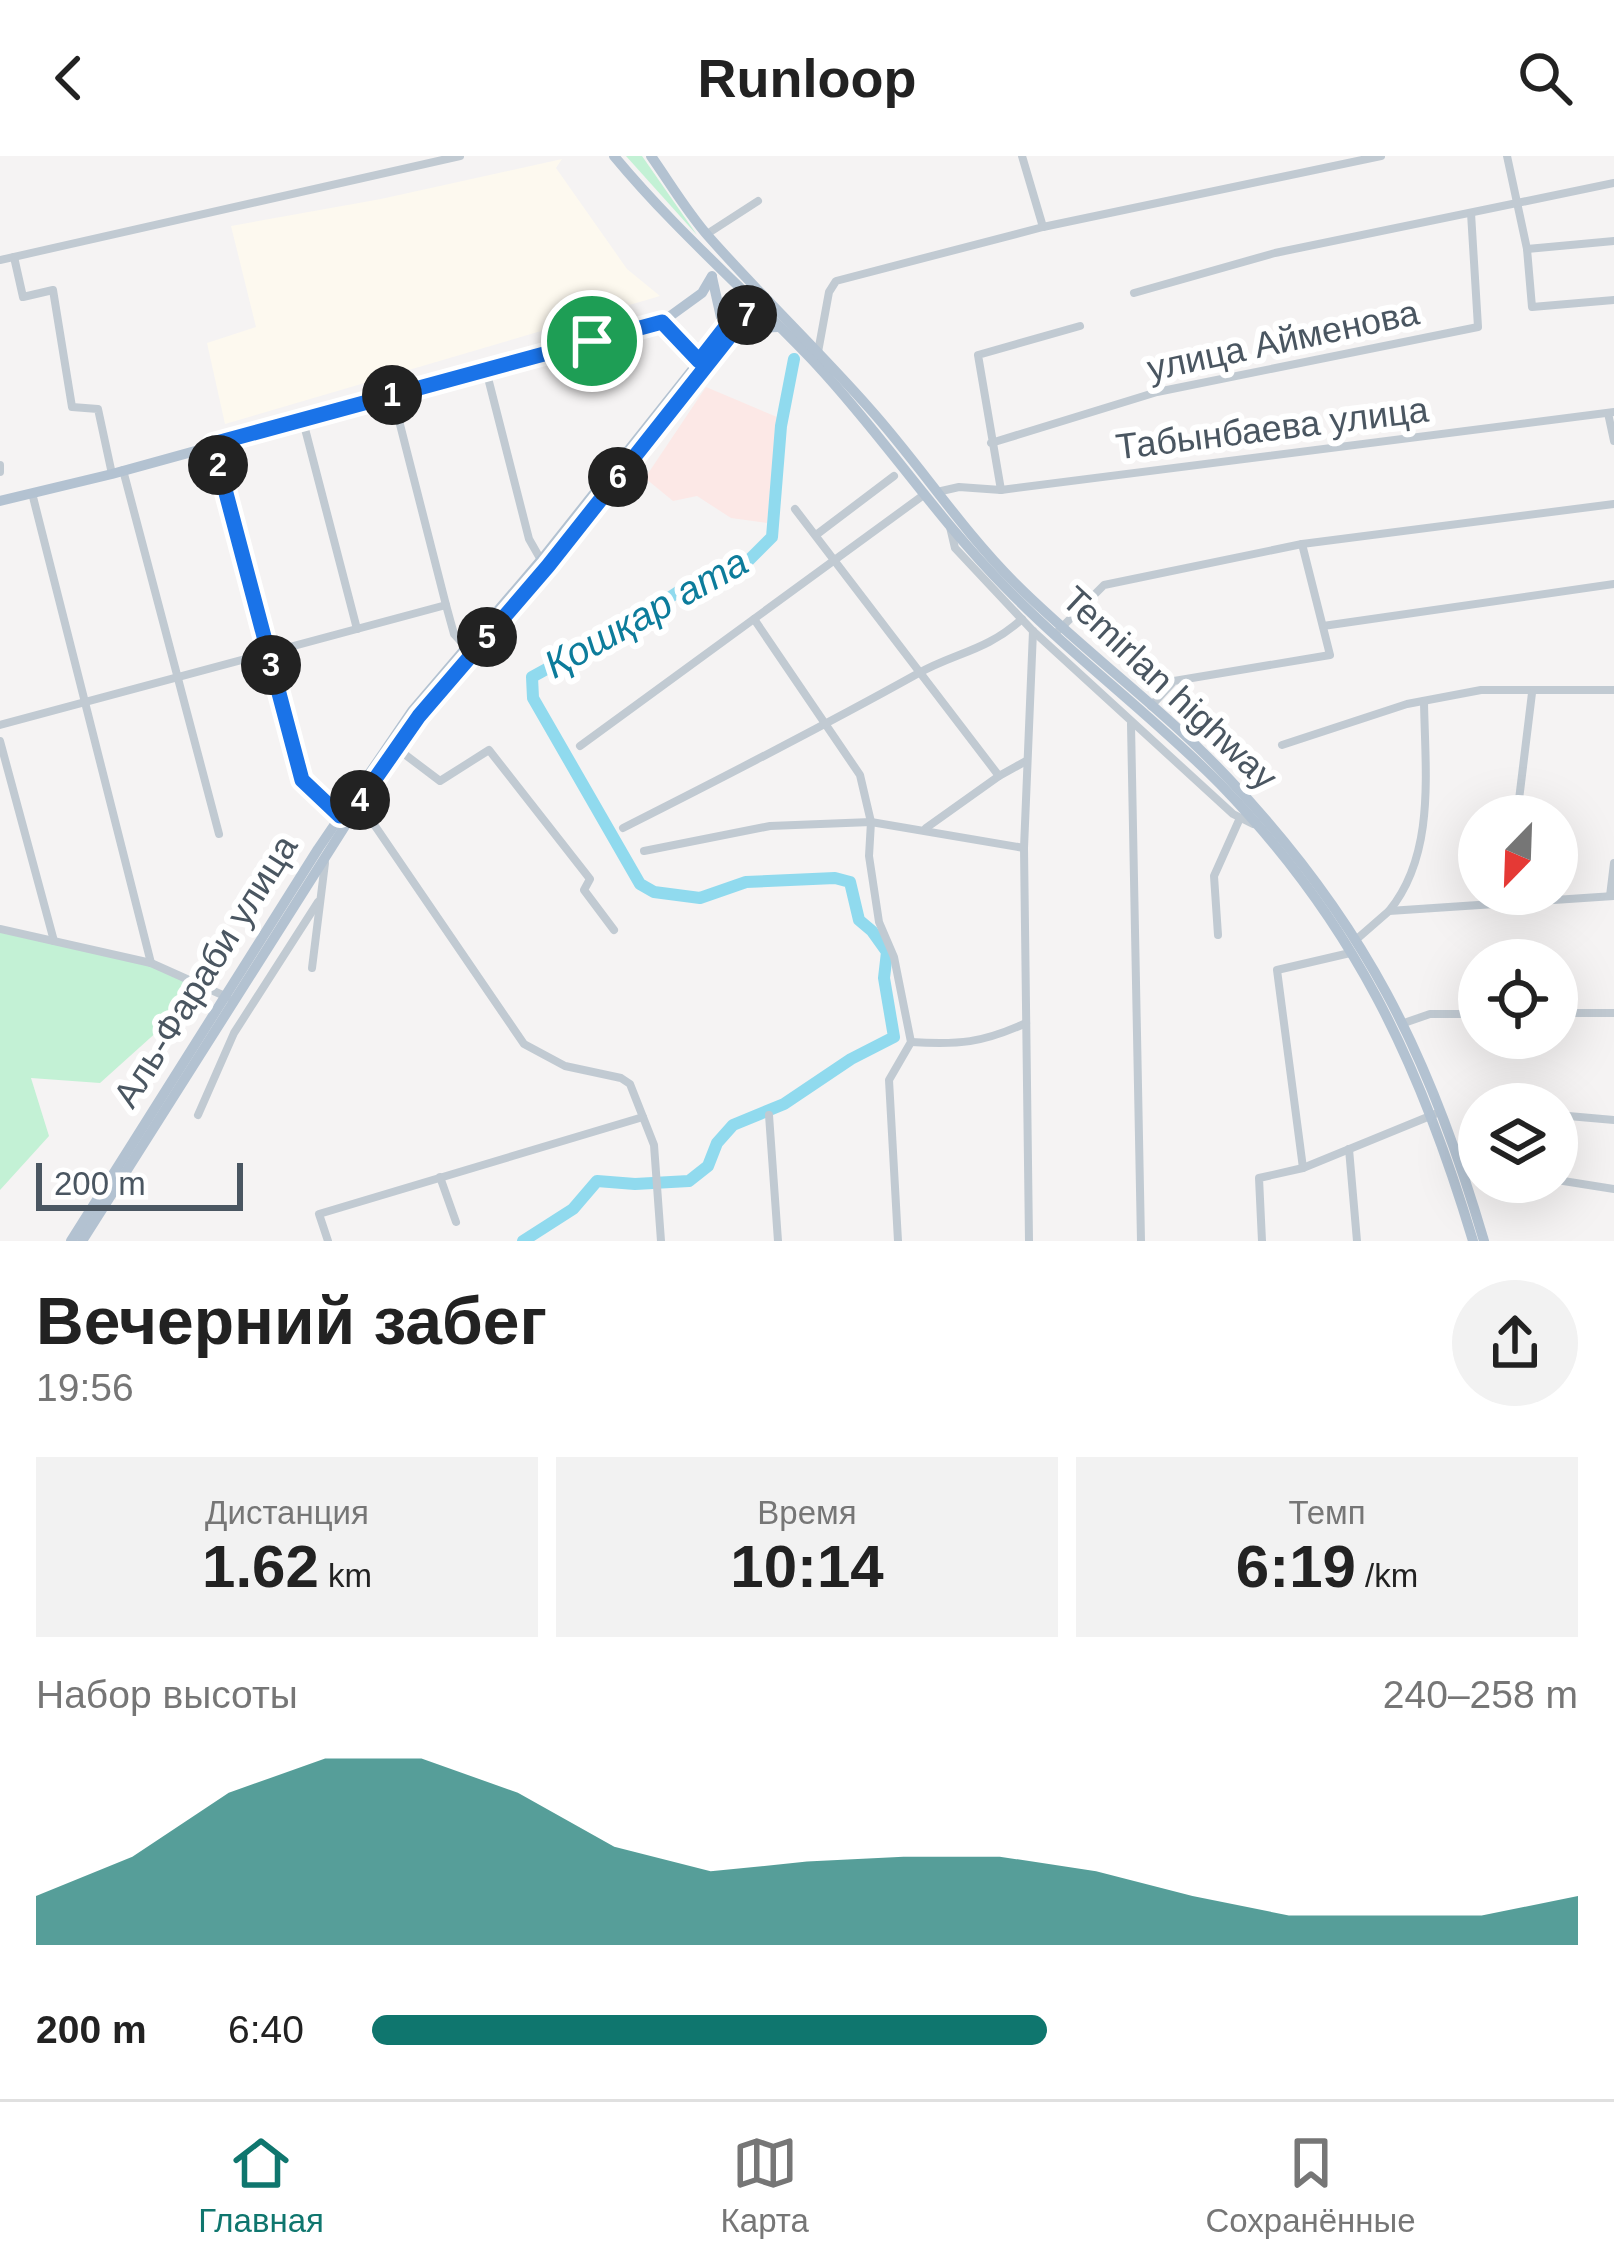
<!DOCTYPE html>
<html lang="ru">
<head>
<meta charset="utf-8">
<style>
  body { margin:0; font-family:Helvetica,sans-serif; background:#f2f2f2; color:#222; height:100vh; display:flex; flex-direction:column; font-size:45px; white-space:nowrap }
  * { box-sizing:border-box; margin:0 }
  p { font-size:39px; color:#767676 }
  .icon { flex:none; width:66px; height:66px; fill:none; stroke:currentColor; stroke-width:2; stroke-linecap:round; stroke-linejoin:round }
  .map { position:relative; height:1085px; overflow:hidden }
  .drawer { display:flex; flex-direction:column; background:#fff; flex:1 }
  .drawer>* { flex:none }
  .needle { width:78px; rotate:203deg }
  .tools { position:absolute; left:1458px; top:639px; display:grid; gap:24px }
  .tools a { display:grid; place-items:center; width:120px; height:120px; border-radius:50%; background:#fff; box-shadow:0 12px 48px #0002; font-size:60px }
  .scale { position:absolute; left:36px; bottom:30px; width:207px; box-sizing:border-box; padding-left:12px; border:6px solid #4a5661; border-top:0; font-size:33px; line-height:42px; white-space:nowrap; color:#4a5661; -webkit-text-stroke:9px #fff; paint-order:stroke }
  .pin { position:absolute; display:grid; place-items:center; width:102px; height:102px; color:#fff; margin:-51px; border:6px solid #fff; border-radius:50%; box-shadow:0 3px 12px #0007 }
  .km { position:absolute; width:60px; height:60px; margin:-30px; border-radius:50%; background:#222; color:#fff; font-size:33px; line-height:60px; text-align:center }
  .round { display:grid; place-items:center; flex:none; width:126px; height:126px; border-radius:63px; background:#f2f2f2 }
  .headline { display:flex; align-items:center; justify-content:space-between; height:204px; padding:0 36px }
  h1 { font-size:66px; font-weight:700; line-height:90px }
  .metrics { display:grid; grid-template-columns:repeat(3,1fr); gap:18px; height:204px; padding:12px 36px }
  .metrics div { display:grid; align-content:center; border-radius:0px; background:#f2f2f2; text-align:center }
  .metrics b { font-size:60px; font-weight:700 }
  .metrics small { font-size:33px; font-weight:400 }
  .metrics p { font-size:33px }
  .chart { height:336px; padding:24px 36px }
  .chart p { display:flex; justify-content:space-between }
  .chart svg { width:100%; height:216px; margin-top:12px; fill:#0f766e; opacity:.7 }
  ul { padding:0 36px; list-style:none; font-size:39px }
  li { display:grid; grid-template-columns:192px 144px 1fr; align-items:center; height:90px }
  li i { height:30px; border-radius:15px; background:#0f766e }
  header { display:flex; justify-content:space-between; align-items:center; height:156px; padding:0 36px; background:#fff; font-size:54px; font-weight:700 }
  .menu { display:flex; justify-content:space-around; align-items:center; height:168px; border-top:3px solid #e0e0e0; background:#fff; font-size:33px; color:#767676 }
  .menu a { display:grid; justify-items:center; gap:6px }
  .menu .active { color:#0f766e }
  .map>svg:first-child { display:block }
</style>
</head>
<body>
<header><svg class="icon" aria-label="back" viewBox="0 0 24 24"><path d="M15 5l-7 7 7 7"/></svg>Runloop<svg class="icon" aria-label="search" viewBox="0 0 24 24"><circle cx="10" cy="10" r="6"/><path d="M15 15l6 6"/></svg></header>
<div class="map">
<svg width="1614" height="1085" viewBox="0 0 1614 1085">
  <rect width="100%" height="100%" fill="#f5f3f3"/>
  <path fill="#fdf9ef" d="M562,3L556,12L627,113L660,140L225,268L207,187L256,171L231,70L381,43Z"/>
  <path fill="#fce8e6" d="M706,231L777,261L767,367L731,362L697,340L673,345L645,322Z"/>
  <g fill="#c3f1d5">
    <path d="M626,0H642L697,79Z"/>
    <path d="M0,773L151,807L209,829L100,927L31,922L49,980L0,1034Z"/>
  </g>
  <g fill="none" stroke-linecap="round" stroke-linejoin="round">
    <path stroke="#90daee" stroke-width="12" d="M523,1085L573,1053L597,1025L635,1028L689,1025L708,1010L717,987L733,969L784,948L851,903L894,881L884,822L887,796L872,775L859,764L850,726L835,722L746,726L700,742L654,736L640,728L533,542L532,521L634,465L690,428L739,414L772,381L781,270L794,203"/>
    <g stroke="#c1cad2" stroke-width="8">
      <path d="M1022,0L1043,71"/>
      <path d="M1507,0L1527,93L1532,151L1614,144"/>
      <path d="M707,78L758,45"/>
      <path d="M1527,93L1614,85"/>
      <path d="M14,101L23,141L53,134L72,251L98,253L112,318"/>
      <path d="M0,104L460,0"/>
      <path d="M1134,137L1275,97L1614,27"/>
      <path d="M818,196L829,136L836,125L1043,71L1381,0"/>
      <path d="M486,214L529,383L541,404"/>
      <path d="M393,241L446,449L454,478L467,492"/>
      <path d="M1608,257L1614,285"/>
      <path d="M303,265L357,473"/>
      <path d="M991,287L1157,236L1478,171L1471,57"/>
      <path d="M213,288L301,624L340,660"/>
      <path d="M0,309V316"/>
      <path d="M123,314L219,678"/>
      <path d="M1001,334L978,199L1080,170"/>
      <path d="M937,336L959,331L1001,334L1614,256"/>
      <path d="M32,337L151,807"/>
      <path d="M795,353L999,620L1026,605"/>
      <path d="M950,371L955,392L1033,475L1233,658L1253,668"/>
      <path d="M816,379L894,320"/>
      <path d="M754,463L860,619L871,666L869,700L879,766L894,801L911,886L889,924L898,1085"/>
      <path d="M1323,470L1614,428"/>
      <path d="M1059,474L1104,429L1302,388L1614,348"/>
      <path d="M1151,550L1174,525L1330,499L1302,388"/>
      <path d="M1131,568L1141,1085"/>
      <path d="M0,569L446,449"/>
      <path d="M0,585L54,785"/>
      <path d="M1282,589L1407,548L1481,534H1614"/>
      <path d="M580,590L925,338"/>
      <path d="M395,591L440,625L489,594L590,723L584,734L614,774"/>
      <path d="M358,645L524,888L565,910L621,922L630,928L654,989L661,1085"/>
      <path d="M1517,660L1532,537"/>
      <path d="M623,672C722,622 820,572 917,518C956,496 985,496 1022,463"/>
      <path d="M926,672L999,620"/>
      <path d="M644,695L770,670L871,666L1024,692"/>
      <path d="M1610,740L1614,707"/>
      <path d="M1389,755C1436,698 1425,615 1424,545"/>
      <path d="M0,773L151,807L227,841"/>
      <path d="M1218,779L1214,720L1240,662"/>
      <path d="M1358,782L1389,755L1614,740"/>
      <path d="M312,812L325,707"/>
      <path d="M1557,857H1614"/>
      <path d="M1404,867L1430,858H1479"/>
      <path d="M911,886C959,889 982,887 1026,867"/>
      <path d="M198,959L234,877L318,746"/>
      <path d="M769,959L778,1085"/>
      <path d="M1557,959L1614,964"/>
      <path d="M1349,993L1357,1085"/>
      <path d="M1303,1012L1277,814L1350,797"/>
      <path d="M1463,1013L1479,1011"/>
      <path d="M440,1021L456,1066"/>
      <path d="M1557,1024L1614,1033"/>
      <path d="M328,1085L319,1058L643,961"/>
      <path d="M1029,1085L1024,692L1033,475"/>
      <path d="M1262,1085L1259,1022L1303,1012L1435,958"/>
    </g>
    <g stroke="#b3c2d1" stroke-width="10">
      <path d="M614,0C676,75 750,138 817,209C883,280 937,362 1005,431C1073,501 1152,559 1220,628C1353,765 1419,905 1473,1085"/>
      <path d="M651,0C670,27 687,56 709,81C761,140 818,194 870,253C920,309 961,373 1015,427C1083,495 1163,552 1229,623C1364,766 1429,897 1484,1085"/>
      <path d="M712,121L724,175"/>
      <path d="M662,166L699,205"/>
      <path d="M734,179L754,172L778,171"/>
      <path d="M0,345L112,318L662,166L702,137L712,120"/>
      <path d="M71,1085L318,693L412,555L541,404L751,140"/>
      <path d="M82,1085L395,591L548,410L757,146"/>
    </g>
  </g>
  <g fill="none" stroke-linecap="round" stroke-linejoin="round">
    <g stroke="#fff" stroke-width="24">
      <path id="route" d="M748,142L755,148L730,180L548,410L419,560L359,646L352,640L340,660L302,624L213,288L662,166L699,205Z"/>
    </g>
    <use href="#route" stroke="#1a73e8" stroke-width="15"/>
  </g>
  <g text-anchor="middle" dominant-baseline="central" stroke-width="12" stroke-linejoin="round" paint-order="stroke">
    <g font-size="36" fill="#4a5661" stroke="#fff">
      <text transform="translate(1283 184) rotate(-12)">улица Айменова</text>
      <text transform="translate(1272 272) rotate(-7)">Табынбаева улица</text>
      <text transform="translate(1170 532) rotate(43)">Temirlan highway</text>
      <text transform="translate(205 815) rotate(-58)">Аль-Фараби улица</text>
    </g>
    <g font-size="39" font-style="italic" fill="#0c7c9b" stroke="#fff">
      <text transform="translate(646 457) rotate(-29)">Қошқар ата</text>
    </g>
  </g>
</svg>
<div class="tools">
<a><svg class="needle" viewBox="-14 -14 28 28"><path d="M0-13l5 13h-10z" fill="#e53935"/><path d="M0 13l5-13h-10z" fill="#767676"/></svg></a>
<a><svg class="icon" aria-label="locate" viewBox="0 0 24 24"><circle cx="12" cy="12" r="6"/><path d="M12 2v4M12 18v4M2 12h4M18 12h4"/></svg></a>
<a><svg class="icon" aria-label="layers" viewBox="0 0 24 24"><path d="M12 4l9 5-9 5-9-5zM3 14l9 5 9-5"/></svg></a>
</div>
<div class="scale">200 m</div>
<div class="pin" style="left:592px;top:185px;background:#1e9e55"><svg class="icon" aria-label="arrive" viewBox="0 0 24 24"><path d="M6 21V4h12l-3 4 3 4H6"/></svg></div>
<b class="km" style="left:392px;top:239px">1</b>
<b class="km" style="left:218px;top:309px">2</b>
<b class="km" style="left:271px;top:509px">3</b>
<b class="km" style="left:360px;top:644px">4</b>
<b class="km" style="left:487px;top:481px">5</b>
<b class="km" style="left:618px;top:321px">6</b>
<b class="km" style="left:747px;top:159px">7</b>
</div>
<section class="drawer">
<div class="headline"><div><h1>Вечерний забег</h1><p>19:56</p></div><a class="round"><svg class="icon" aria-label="share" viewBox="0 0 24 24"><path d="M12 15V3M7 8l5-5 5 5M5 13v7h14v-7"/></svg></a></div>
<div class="metrics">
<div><p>Дистанция</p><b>1.62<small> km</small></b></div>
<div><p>Время</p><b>10:14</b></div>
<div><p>Темп</p><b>6:19<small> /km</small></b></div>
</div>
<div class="chart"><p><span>Набор высоты</span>240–258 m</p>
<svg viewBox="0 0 160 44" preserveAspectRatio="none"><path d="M0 44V34L10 26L20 13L30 6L40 6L50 13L60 24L70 29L80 27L90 26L100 26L110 29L120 34L130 38L140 38L150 38L160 34V44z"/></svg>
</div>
<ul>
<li><b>200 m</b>6:40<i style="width:56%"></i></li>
</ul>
</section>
<nav class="menu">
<a class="active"><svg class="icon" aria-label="home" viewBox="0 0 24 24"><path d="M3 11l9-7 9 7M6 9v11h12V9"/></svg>Главная</a>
<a><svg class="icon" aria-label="map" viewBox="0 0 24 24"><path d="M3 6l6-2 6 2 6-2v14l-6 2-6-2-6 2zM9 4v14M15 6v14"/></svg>Карта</a>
<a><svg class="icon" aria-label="saved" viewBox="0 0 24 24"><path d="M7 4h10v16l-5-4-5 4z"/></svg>Сохранённые</a>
</nav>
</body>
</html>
